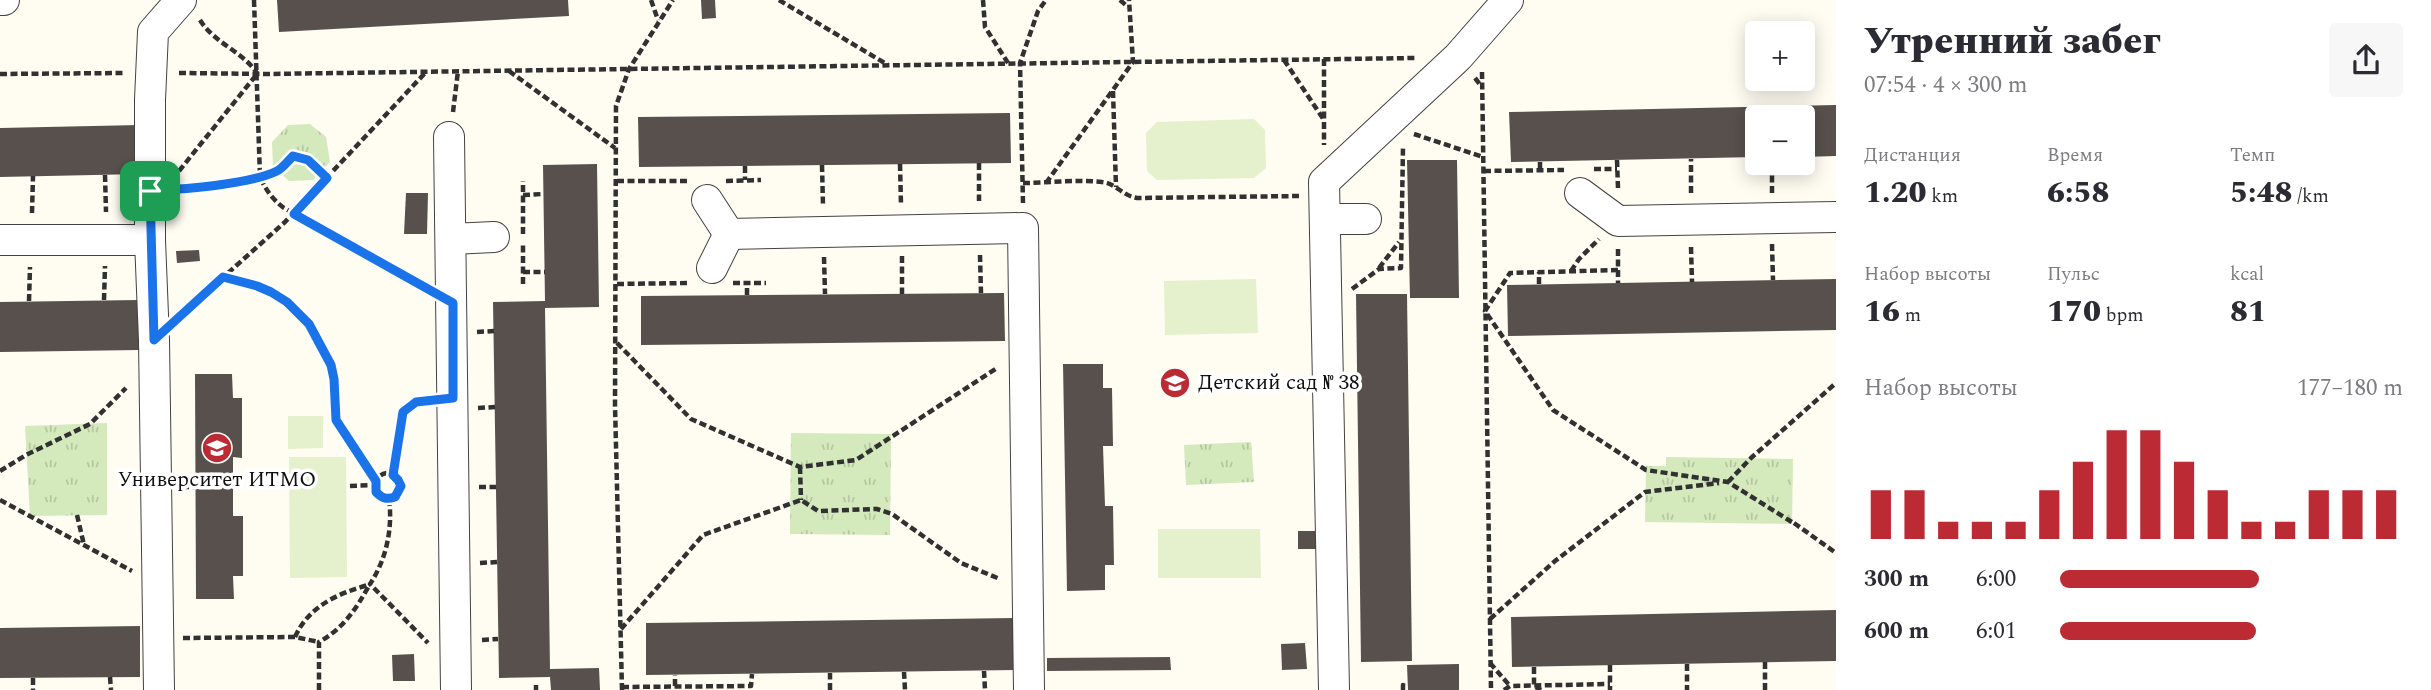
<!DOCTYPE html>
<html lang="ru">
<head>
<meta charset="utf-8">
<style>
  body { margin:0; font-family:Spectral,serif; background:#f7f7f7; color:#2b2b33; height:100vh; display:flex; flex-direction:column; font-size:26px; white-space:nowrap }
  * { box-sizing:border-box; margin:0 }
  p { font-size:23px; color:#7c7c81 }
  .icon { flex:none; width:38px; height:38px; fill:none; stroke:currentColor; stroke-width:2; stroke-linecap:round; stroke-linejoin:round }
  .map { position:relative; flex:1; overflow:hidden }
  .panel { display:flex; flex-direction:column; background:#fff; width:595px }
  .panel>* { flex:none }
  .tools { position:absolute; left:1745px; top:21px; display:grid; gap:14px }
  .tools a { display:grid; place-items:center; width:70px; height:70px; border-radius:7px; background:#fff; box-shadow:0 4px 18px #0003; font-size:35px }
  .pin { position:absolute; display:grid; place-items:center; width:60px; height:60px; color:#fff; margin:-30px; border-radius:14px; box-shadow:0 4px 10px #0006 }
  .round { display:grid; place-items:center; flex:none; width:74px; height:74px; border-radius:7px; background:#f7f7f7 }
  .head { display:flex; align-items:center; justify-content:space-between; height:119px; padding:0 28px }
  h1 { font-size:38px; font-weight:800; line-height:52px }
  .stats { display:grid; grid-template-columns:repeat(3,1fr); gap:10px; height:119px; padding:7px 28px }
  .stats div { display:grid; align-content:center }
  .stats b { font-size:30px; font-weight:800 }
  .stats small { font-size:19px; font-weight:400 }
  .stats p { font-size:19px }
  .chart { height:196px; padding:14px 28px }
  .chart p { display:flex; justify-content:space-between }
  .chart svg { width:100%; height:126px; margin-top:7px; stroke:#bc2a34; stroke-width:6 }
  ul { padding:0 28px; list-style:none; font-size:23px }
  li { display:grid; grid-template-columns:112px 84px 1fr; align-items:center; height:52px }
  li i { height:18px; border-radius:9px; background:#bc2a34 }
  main { display:flex; flex:1; min-height:0 }
  .map>svg:first-child { display:block }
</style>
</head>
<body>
<main>
<div class="map">
<svg width="1836" height="690" viewBox="0 0 1836 690">
  <defs>
    <pattern id="grass-tufts" width="24" height="20" patternUnits="userSpaceOnUse" patternTransform="scale(1.75)"><rect width="24" height="20" fill="#d4e9bc"/><path d="M3 7l-1-3M5 7V3M7 7l1-3M15 17l-1-3M17 17v-4M19 17l1-3" fill="none" stroke="#b5c7a0"/></pattern>
  </defs>
  <rect width="100%" height="100%" fill="#fffcf2"/>
  <g fill="url(#grass-tufts)">
    <path d="M310,124L326,137L330,162L313,180L289,181L273,166L272,142L288,125Z"/>
    <path d="M107,423V515L30,516L25,426Z"/>
    <path d="M791,433L891,434L890,535L790,534Z"/>
    <path d="M1251,442L1254,482L1186,485L1184,445Z"/>
    <path d="M1666,457L1793,459L1792,524L1645,522L1646,466H1666Z"/>
  </g>
  <g fill="#e5f0cd">
    <path d="M1254,119L1265,130L1266,168L1254,178L1157,180L1147,171L1146,133L1157,122Z"/>
    <path d="M1256,279L1258,333L1165,335L1164,281Z"/>
    <path d="M288,416H323V448L288,449Z"/>
    <path d="M289,457H346L347,577L290,578Z"/>
    <path d="M1158,529H1260L1261,578H1158Z"/>
  </g>
  <g fill="#58504c">
    <path d="M277,0H568L569,16L279,32Z"/>
    <path d="M701,0H715L716,18L702,19Z"/>
    <path d="M1836,105V156L1802,157V117H1757V157L1511,162L1509,112Z"/>
    <path d="M1010,113L1011,163L639,167L638,117Z"/>
    <path d="M140,125L141,174L0,177V128Z"/>
    <path d="M1407,160H1457L1459,298H1410Z"/>
    <path d="M597,164L599,307L545,308L550,669L599,668L600,690H551L550,677L499,678L493,302L545,301L543,165Z"/>
    <path d="M406,193H428L427,234H404Z"/>
    <path d="M199,250L200,261L177,263L176,251Z"/>
    <path d="M1836,279V330L1508,336L1507,285Z"/>
    <path d="M1004,293L1005,341L641,345V296Z"/>
    <path d="M1356,294H1407L1412,661L1361,662Z"/>
    <path d="M138,300L139,350L0,352V302Z"/>
    <path d="M1063,364H1103V388H1112L1113,446H1103L1105,506H1113L1114,565H1105V590L1067,591Z"/>
    <path d="M195,374H232L233,398H242V458L233,457V516H243V576H233L234,599H196Z"/>
    <path d="M1298,531H1317L1318,549H1298Z"/>
    <path d="M1836,610V661L1512,667L1511,617Z"/>
    <path d="M1014,618L1015,670L646,675V623Z"/>
    <path d="M140,626V677L0,678V628Z"/>
    <path d="M1305,643L1307,669L1282,670L1281,644Z"/>
    <path d="M414,654L415,681H393L392,655Z"/>
    <path d="M1170,657L1171,670L1047,671V658Z"/>
    <path d="M1459,664V690H1408L1407,665Z"/>
  </g>
  <g fill="none" stroke-linecap="round" stroke-linejoin="round">
    <g stroke="#424242" stroke-width="32">
      <g id="minor">
        <path d="M0,0H4"/>
        <path d="M449,137L456,690"/>
        <path d="M1580,193L1618,221L1836,217"/>
        <path d="M707,200L729,234"/>
        <path d="M1325,219H1366"/>
        <path d="M729,234L1023,228L1029,690"/>
        <path d="M451,239L494,237"/>
        <path d="M0,240H150"/>
        <path d="M712,268L729,234"/>
        <path d="M159,690L154,340L150,240V100L153,32L181,0"/>
        <path d="M1334,690L1324,182L1458,57L1508,0"/>
      </g>
    </g>
    <g stroke="#313131" stroke-width="4.5" stroke-dasharray="7 3.5" stroke-linecap="butt">
      <path d="M254,0L260,177C266,190 272,199 284,208L424,287"/>
      <path d="M651,0L658,20"/>
      <path d="M779,0L888,65"/>
      <path d="M983,0L985,27L1008,63"/>
      <path d="M1120,0L1128,7"/>
      <path d="M200,20C214,43 242,51 257,73"/>
      <path d="M1324,59V145"/>
      <path d="M1284,60L1324,120"/>
      <path d="M509,71L615,148"/>
      <path d="M1482,72L1491,690"/>
      <path d="M179,73L267,74L1416,58"/>
      <path d="M0,74L125,73"/>
      <path d="M1475,78L1482,87"/>
      <path d="M1113,91L1116,187"/>
      <path d="M453,112L458,71"/>
      <path d="M1414,134L1483,157"/>
      <path d="M1617,160L1618,188"/>
      <path d="M1540,162V170"/>
      <path d="M979,163V201"/>
      <path d="M900,164L901,205"/>
      <path d="M822,165L823,206"/>
      <path d="M745,166V180"/>
      <path d="M1594,169H1617"/>
      <path d="M179,171L257,74"/>
      <path d="M1484,171L1564,170"/>
      <path d="M105,175L106,212"/>
      <path d="M617,181H689"/>
      <path d="M726,181L761,180"/>
      <path d="M1023,183C1049,183 1076,179 1102,182C1115,183 1123,196 1137,198L1299,196"/>
      <path d="M1046,183L1133,62L1129,0"/>
      <path d="M176,190L260,177L279,170L294,156L308,160L327,178"/>
      <path d="M1691,193V159"/>
      <path d="M1772,193V163"/>
      <path d="M523,195L543,194"/>
      <path d="M1023,203L1020,63L1038,11L1046,0"/>
      <path d="M32,213L33,176"/>
      <path d="M523,234V181"/>
      <path d="M1772,244L1773,280"/>
      <path d="M1691,247L1692,282"/>
      <path d="M1618,249V283"/>
      <path d="M980,255L981,293"/>
      <path d="M902,256V294"/>
      <path d="M824,257L825,294"/>
      <path d="M1379,268L1399,242"/>
      <path d="M1618,270L1510,273L1485,311L1553,410L1646,470L1728,482L1795,524"/>
      <path d="M1571,271L1579,259L1599,239"/>
      <path d="M523,272H545"/>
      <path d="M223,277C235,280 248,282 259,287C296,302 330,339 334,379C336,394 332,409 337,422C345,443 364,463 376,481"/>
      <path d="M733,283H766"/>
      <path d="M523,284V243"/>
      <path d="M617,284L689,283"/>
      <path d="M1539,284V272"/>
      <path d="M1352,289L1379,269L1401,268L1403,147"/>
      <path d="M747,295V283"/>
      <path d="M104,300L105,266"/>
      <path d="M29,301L30,267"/>
      <path d="M181,315L285,222L426,72"/>
      <path d="M477,332L494,331"/>
      <path d="M617,343L691,419L800,467L856,460L997,368"/>
      <path d="M478,408L495,407"/>
      <path d="M800,467L801,500"/>
      <path d="M0,471L26,455L90,424L126,388"/>
      <circle cx="388" cy="486" r="13"/>
      <path d="M393,475L403,412L416,402L425,401"/>
      <path d="M1728,482L1751,458L1836,383"/>
      <path d="M350,486L375,485"/>
      <path d="M182,487H195"/>
      <path d="M479,487H496"/>
      <path d="M389,499C393,529 386,560 370,584L428,643"/>
      <path d="M0,500L132,571"/>
      <path d="M77,515L84,545"/>
      <path d="M1794,523L1836,553"/>
      <path d="M480,563L497,562"/>
      <path d="M1490,619L1555,561L1645,492L1719,483"/>
      <path d="M621,629L703,535L801,500L818,511L877,509L892,514L961,563L1000,579"/>
      <path d="M295,637C309,606 337,594 368,585"/>
      <path d="M183,638L295,637L319,642"/>
      <path d="M482,640L498,639"/>
      <path d="M1765,662V690"/>
      <path d="M1490,663L1510,686"/>
      <path d="M1687,664V690"/>
      <path d="M1610,665V690"/>
      <path d="M1534,667V686L1541,690"/>
      <path d="M984,671L985,690"/>
      <path d="M904,672L905,690"/>
      <path d="M110,677L111,690"/>
      <path d="M33,678V690"/>
      <path d="M536,685V690"/>
      <path d="M675,686V675"/>
      <path d="M622,687L751,686L752,674"/>
      <path d="M319,690V642C344,628 356,609 370,584"/>
      <path d="M622,690L615,405L616,106L629,69L673,0"/>
      <path d="M830,690V673"/>
      <path d="M1403,690V685L1408,687"/>
      <path d="M1504,690L1510,686L1610,684"/>
    </g>
    <use href="#minor" stroke="#fff" stroke-width="30"/>
  </g>
  <g fill="none" stroke-linecap="round" stroke-linejoin="round">
    <g stroke="#fff" stroke-width="14">
      <path id="route" d="M293,156L308,160L327,178L294,214L453,303V398L416,402L403,412L393,475L398,480L401,486L395,497C386,500 382,498 376,492V481L336,420L334,379L331,365L309,324L287,302L271,292L257,286L223,277L154,340L150,191C183,189 248,185 277,171C283,168 288,161 293,156Z"/>
    </g>
    <use href="#route" stroke="#1a73e8" stroke-width="9"/>
  </g>
  <defs>
    <g id="school-disc" transform="scale(1.575)"><circle r="9.5" fill="#bc2a34" stroke="#fff"/><path d="M0-5L7-2L0 1L-7-2ZM-4 1L0 2.5L4 1V4Q0 6-4 4Z" fill="#fff"/></g>
    <g id="university-disc" transform="scale(1.575)"><circle r="9.5" fill="#bc2a34" stroke="#fff"/><path d="M0-5L7-2L0 1L-7-2ZM-4 1L0 2.5L4 1V4Q0 6-4 4Z" fill="#fff"/></g>
  </defs>
  <g fill-rule="evenodd">
    <use href="#school-disc" x="1175" y="383"/>
    <use href="#university-disc" x="217" y="448"/>
  </g>
  <g text-anchor="middle" dominant-baseline="central" stroke-width="7" stroke-linejoin="round" paint-order="stroke">
    <g font-size="21" fill="#0f0f0f" stroke="#fff" text-anchor="start">
      <text x="1198" y="383">Детский сад № 38</text>
      <text x="217" y="480" text-anchor="middle">Университет ИТМО</text>
    </g>
  </g>
</svg>
<div class="tools">
<a>+</a>
<a>−</a>
</div>
<div class="pin" style="left:150px;top:191px;background:#1e9e55"><svg class="icon" aria-label="arrive" viewBox="0 0 24 24"><path d="M6 21V4h12l-3 4 3 4H6"/></svg></div>
</div>
<section class="panel">
<div class="head"><div><h1>Утренний забег</h1><p>07:54 · 4 × 300 m</p></div><a class="round"><svg class="icon" aria-label="share" viewBox="0 0 24 24"><path d="M12 15V3M7 8l5-5 5 5M5 13v7h14v-7"/></svg></a></div>
<div class="stats">
<div><p>Дистанция</p><b>1.20<small> km</small></b></div>
<div><p>Время</p><b>6:58</b></div>
<div><p>Темп</p><b>5:48<small> /km</small></b></div>
</div>
<div class="stats">
<div><p>Набор высоты</p><b>16<small> m</small></b></div>
<div><p>Пульс</p><b>170<small> bpm</small></b></div>
<div><p>kcal</p><b>81</b></div>
</div>
<div class="chart"><p><span>Набор высоты</span>177–180 m</p>
<svg viewBox="0 0 160 44" preserveAspectRatio="none"><path d="M5 44V27M15 44V27M25 44V38M35 44V38M45 44V38M55 44V27M65 44V17M75 44V6M85 44V6M95 44V17M105 44V27M115 44V38M125 44V38M135 44V27M145 44V27M155 44V27"/></svg>
</div>
<ul>
<li><b>300 m</b>6:00<i style="width:58%"></i></li>
<li><b>600 m</b>6:01<i style="width:57%"></i></li>
</ul>
</section>
</main>
</body>
</html>
